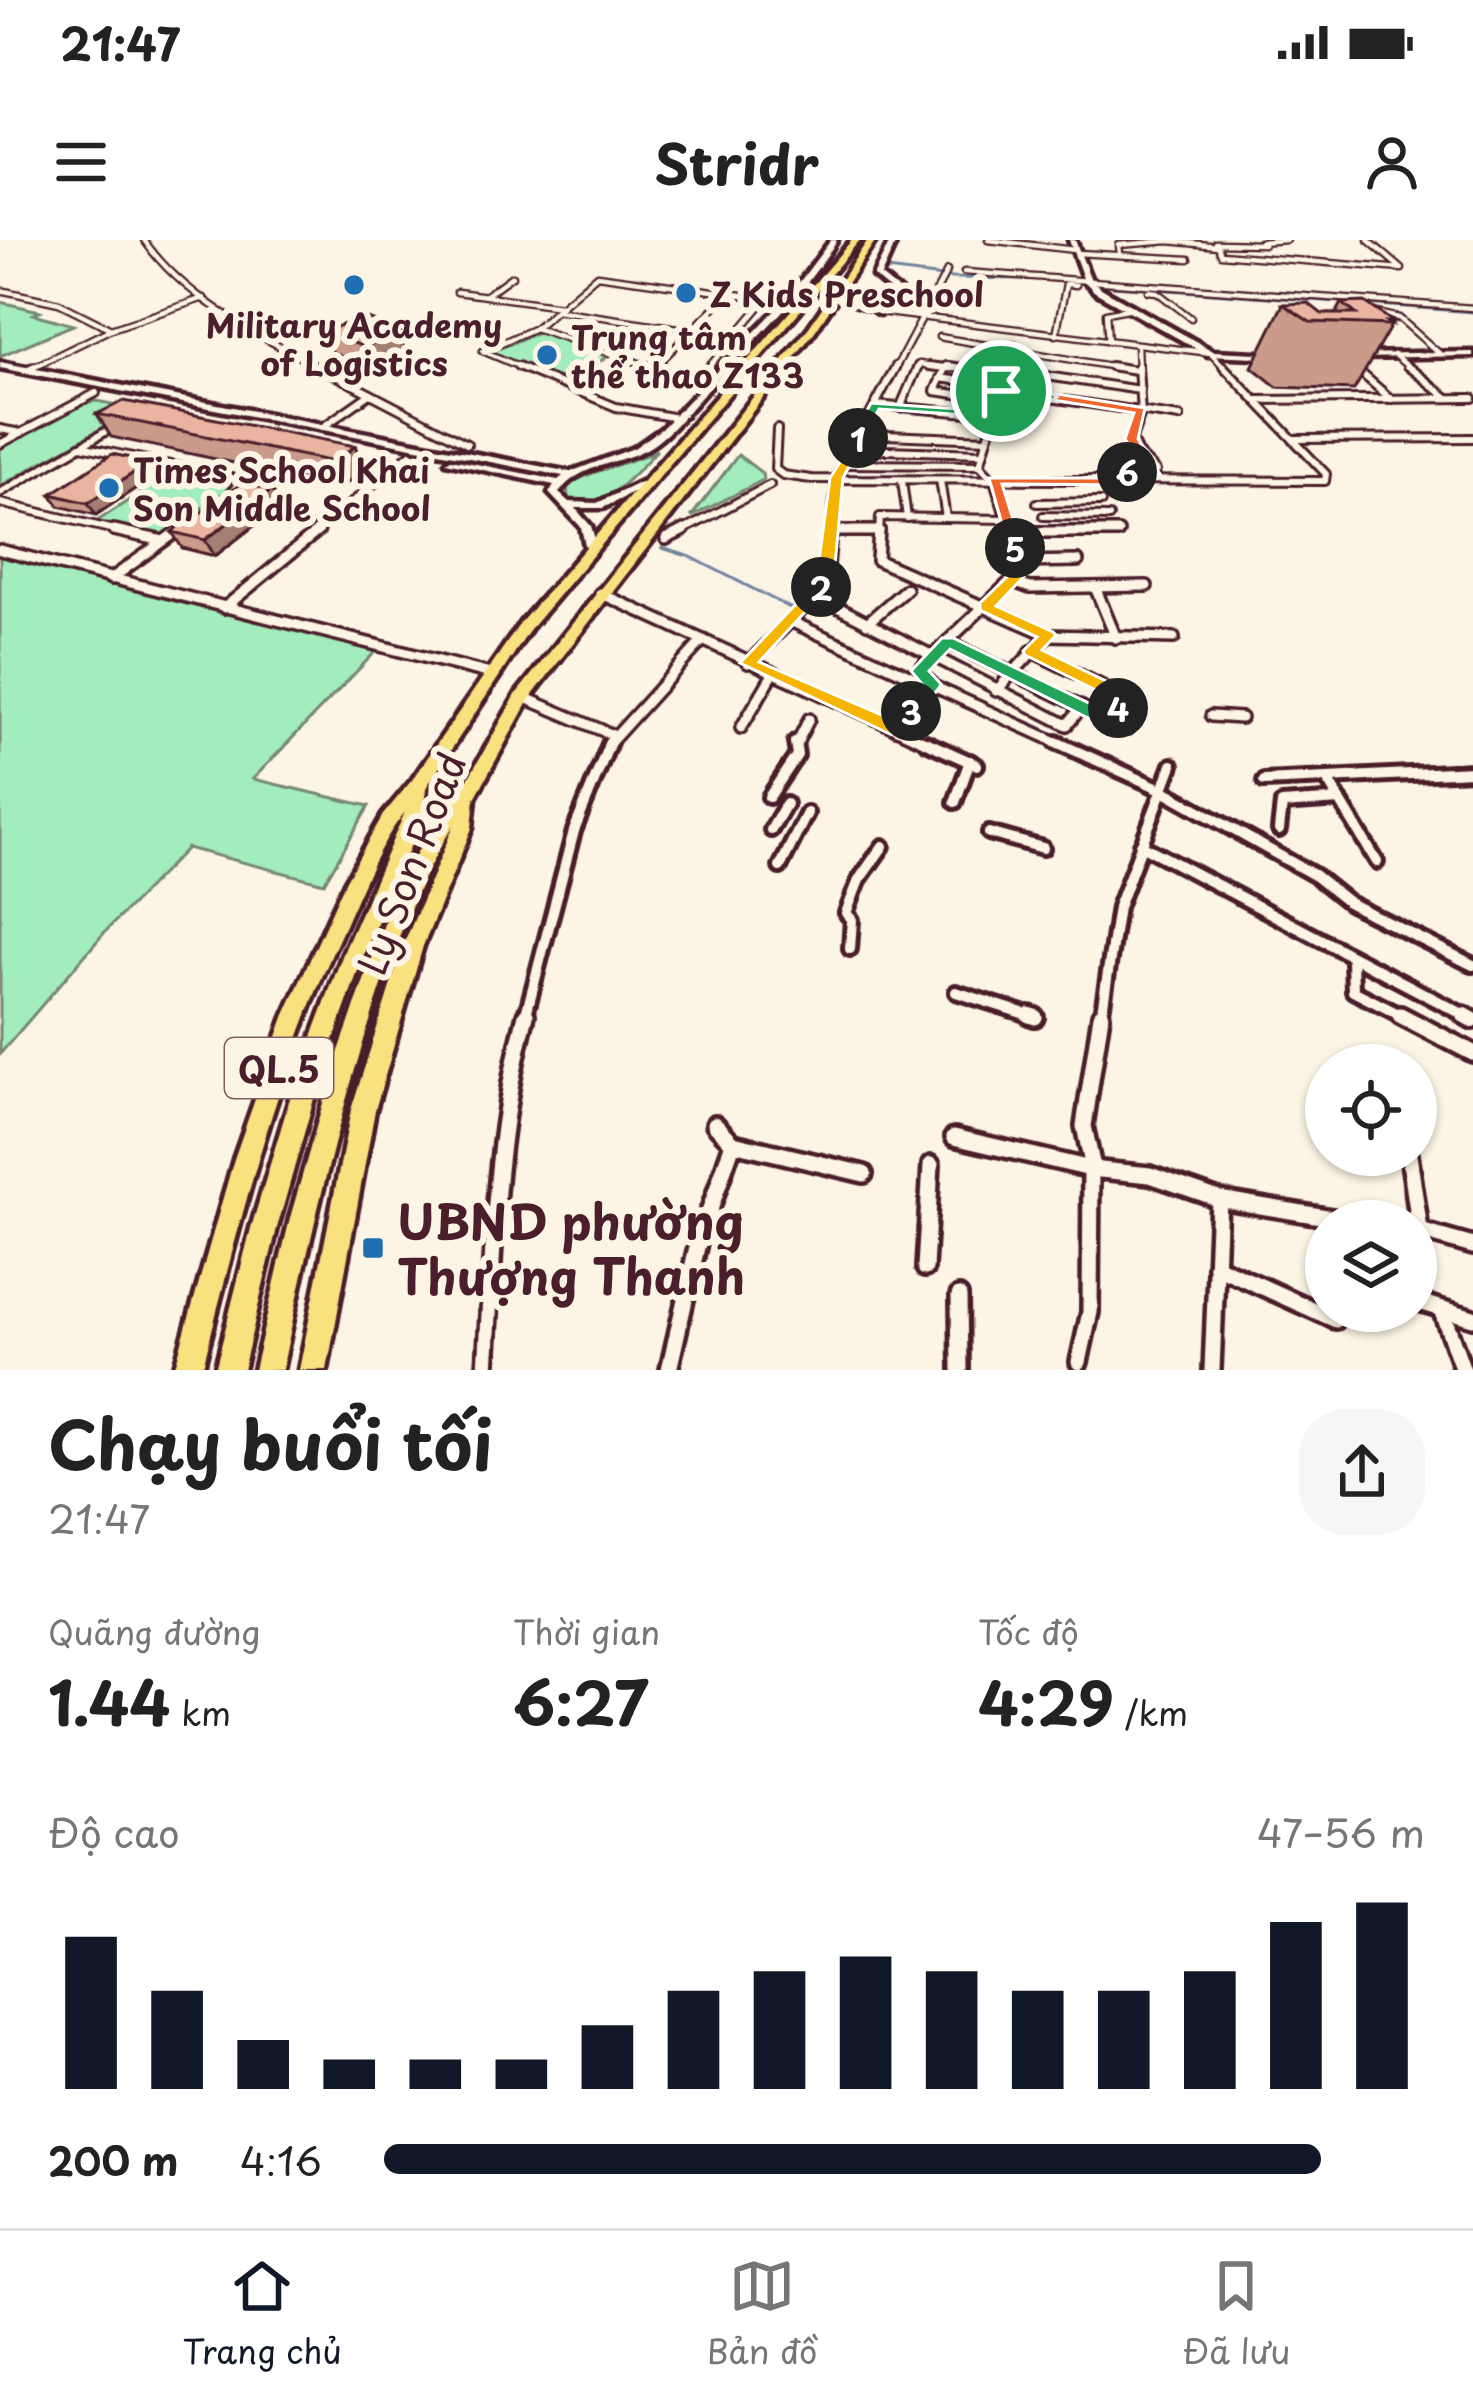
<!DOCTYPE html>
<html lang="vi">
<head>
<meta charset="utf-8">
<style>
  body { margin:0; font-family:"Playpen Sans",sans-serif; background:#f6f6f6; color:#222; height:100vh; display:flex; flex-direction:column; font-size:45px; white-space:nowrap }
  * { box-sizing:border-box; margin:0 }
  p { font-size:39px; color:#767676 }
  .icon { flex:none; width:66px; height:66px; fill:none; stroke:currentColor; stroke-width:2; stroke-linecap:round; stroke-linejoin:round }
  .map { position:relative; height:1130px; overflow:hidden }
  .sheet { display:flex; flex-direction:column; background:#fff; flex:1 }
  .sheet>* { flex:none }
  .tools { position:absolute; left:1305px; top:804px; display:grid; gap:24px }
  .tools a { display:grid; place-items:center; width:132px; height:132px; border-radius:50%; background:#fff; box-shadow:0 3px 9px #0004; font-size:60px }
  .pin { position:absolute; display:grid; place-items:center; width:102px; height:102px; color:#fff; margin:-51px; border:6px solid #fff; border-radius:50%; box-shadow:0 3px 12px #0007 }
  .km { position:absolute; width:60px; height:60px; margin:-30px; border-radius:50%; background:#222; color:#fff; font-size:33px; line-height:60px; text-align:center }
  .round { display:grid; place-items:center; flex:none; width:126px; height:126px; border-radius:48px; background:#f6f6f6 }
  .head { display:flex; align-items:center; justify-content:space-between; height:204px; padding:0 48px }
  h1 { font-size:66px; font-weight:700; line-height:90px }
  .stats { display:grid; grid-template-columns:repeat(3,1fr); gap:18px; height:204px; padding:12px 48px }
  .stats div { display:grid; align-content:center }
  .stats b { font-size:60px; font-weight:700 }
  .stats small { font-size:33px; font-weight:400 }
  .stats p { font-size:33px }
  .chart { height:336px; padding:24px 48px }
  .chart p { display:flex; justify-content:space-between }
  .chart svg { width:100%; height:216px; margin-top:12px; stroke:#111827; stroke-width:6 }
  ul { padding:0 48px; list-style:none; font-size:39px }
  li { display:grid; grid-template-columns:192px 144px 1fr; align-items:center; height:90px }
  li i { height:30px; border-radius:15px; background:#111827 }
  .status { display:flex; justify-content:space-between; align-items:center; height:84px; padding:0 60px; background:#fff; direction:ltr }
  .status svg { height:33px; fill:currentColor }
  header { display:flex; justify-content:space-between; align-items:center; height:156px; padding:0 48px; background:#fff; font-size:54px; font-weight:700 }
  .dock { display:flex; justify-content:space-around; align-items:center; height:168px; border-top:3px solid #e0e0e0; background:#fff; font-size:33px; color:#767676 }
  .dock a { display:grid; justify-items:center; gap:6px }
  .dock .current { color:#111827 }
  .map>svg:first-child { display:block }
</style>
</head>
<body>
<div class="status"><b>21:47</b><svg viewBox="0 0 49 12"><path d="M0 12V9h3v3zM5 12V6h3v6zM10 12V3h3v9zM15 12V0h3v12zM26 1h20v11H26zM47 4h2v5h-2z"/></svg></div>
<header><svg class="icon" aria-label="menu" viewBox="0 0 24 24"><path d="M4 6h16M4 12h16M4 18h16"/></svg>Stridr<svg class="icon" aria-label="person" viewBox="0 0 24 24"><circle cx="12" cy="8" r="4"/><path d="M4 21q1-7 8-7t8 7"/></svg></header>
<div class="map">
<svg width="1473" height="1130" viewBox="0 0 1473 1130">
  <rect width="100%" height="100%" fill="#fcf5e5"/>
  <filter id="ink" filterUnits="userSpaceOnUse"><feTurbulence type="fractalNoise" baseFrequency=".00833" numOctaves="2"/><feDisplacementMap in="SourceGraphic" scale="24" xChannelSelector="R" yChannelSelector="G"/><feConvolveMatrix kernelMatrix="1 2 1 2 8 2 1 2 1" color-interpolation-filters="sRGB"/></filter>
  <g filter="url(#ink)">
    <g fill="#a3edbc" stroke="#768674" stroke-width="3">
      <path d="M0,62L40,71L34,74L73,85L0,116Z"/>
      <path d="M540,91L606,116L605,119L553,140L489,113Z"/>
      <path d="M97,161L128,167V173L0,246V208L82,164Z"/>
      <path d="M657,210C635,233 603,276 568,258L567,246C593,229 629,224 657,210Z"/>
      <path d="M738,215L762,233L763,240L691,277Z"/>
      <path d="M173,231L228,243L229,249L163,295L96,282Z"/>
      <path d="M0,312L380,407L253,539L369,566L324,643L187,608L104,693L0,814Z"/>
    </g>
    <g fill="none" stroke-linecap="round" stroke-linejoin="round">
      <g stroke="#70839d" stroke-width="3">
        <path d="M886,30L951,38L1034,39"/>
        <path d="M1113,46L1354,63"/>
        <path d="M1365,64L1473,72"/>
        <path d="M662,308L691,317L792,369"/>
      </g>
      <g stroke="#4a1f2b" stroke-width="9">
        <g id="street-far4">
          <path d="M144,0C183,58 261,97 322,129"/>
          <path d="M988,0L1075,10"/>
          <path d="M1260,2L1286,0"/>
          <path d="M1215,3L1264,4"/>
          <path d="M1077,13L1189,19"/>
          <path d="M1120,14L1119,5L1169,1L1218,6L1221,14L1402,29L1368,0"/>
          <path d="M964,32L1473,68"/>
          <path d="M0,50L59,63L111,89"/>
          <path d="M1148,51L1157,52L1191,78"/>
          <path d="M457,52L561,66"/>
          <path d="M486,55L512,36"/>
          <path d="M835,58L879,72L1211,113L1226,129"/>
          <path d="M556,70L692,90"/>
          <path d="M1368,71L1399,78L1440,114"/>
          <path d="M535,88L654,128L728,54"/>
          <path d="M1056,95L1066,44L1076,45"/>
          <path d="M939,97L1127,129"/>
          <path d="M1108,101L1106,73L1133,68"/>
          <path d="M1137,105L1138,129"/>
          <path d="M483,111L535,88L597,35L785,61"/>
          <path d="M483,111L525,129"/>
          <path d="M1394,115L1411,129"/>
          <path d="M29,129L111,89L204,58"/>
          <path d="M707,129L766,59"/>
          <path d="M895,129L947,31"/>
          <path d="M917,129L919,124L945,128"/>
          <path d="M944,129H967"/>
          <path d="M1008,129L1015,104"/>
        </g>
      </g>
      <g stroke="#4a1f2b" stroke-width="12">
        <g id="street-far3">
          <path d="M317,126L467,204"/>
          <path d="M518,126L616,167L677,178"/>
          <path d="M647,126H656"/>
          <path d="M710,126L699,138L711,141"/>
          <path d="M929,126L945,128"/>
          <path d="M946,126L935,151L997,160"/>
          <path d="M949,126L1005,135"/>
          <path d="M1110,126L1136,130"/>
          <path d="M1353,126L1391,159"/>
          <path d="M1407,126L1448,158"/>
          <path d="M26,130L35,126"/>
          <path d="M1006,130L1140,150"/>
          <path d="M940,138L1002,147"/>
          <path d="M1001,151L1180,177"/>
          <path d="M1256,160L1473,158"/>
          <path d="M875,165L992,175"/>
          <path d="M900,168L918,126"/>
          <path d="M323,187L370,154"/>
          <path d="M0,189L21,193"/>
          <path d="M777,189L775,229L783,235L811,239L1325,241L1326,234L1223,126"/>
          <path d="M860,194L988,199"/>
          <path d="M1293,199L1473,198"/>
          <path d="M0,204L96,153"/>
          <path d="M81,206L232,238L238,245L230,253"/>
          <path d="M852,209L983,213"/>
          <path d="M844,224L980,225"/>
          <path d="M940,240L946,278"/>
          <path d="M994,240L980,225L1009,126"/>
          <path d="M994,240L1010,293"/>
          <path d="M902,241L907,278"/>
          <path d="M1127,242V232L1156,231L1137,212L1132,199L1141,174L1138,126"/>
          <path d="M0,253L117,185"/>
          <path d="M0,263L127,293"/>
          <path d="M1037,263L1101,262"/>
          <path d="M1043,276L1109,277"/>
          <path d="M831,291H879"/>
          <path d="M1011,292H1118"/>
          <path d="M175,293L181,288"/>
          <path d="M315,293L410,214"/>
          <path d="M678,293L770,245"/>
          <path d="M831,293L836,238L896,126"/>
          <path d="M879,293L880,277L1007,279"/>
        </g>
      </g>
      <g stroke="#4a1f2b" stroke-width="16">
        <g id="street-far2">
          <path d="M114,290L163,301"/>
          <path d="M879,290L877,320L1048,395L996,451"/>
          <path d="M831,291H879"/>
          <path d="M1011,292H1118"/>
          <path d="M666,299L684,290"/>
          <path d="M0,310L487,433"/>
          <path d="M1019,322L1078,321"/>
          <path d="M111,339L179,290"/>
          <path d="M1011,341L1030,348L1147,346"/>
          <path d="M1095,347L1116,398"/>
          <path d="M600,353L932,505"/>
          <path d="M816,356L1067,485L1082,467"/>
          <path d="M224,368L319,290"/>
          <path d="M790,381L1063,505"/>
          <path d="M867,383L906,349"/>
          <path d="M1048,395L1174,398"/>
          <path d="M948,402L1127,489"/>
          <path d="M1031,411L1108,449L1127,489"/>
          <path d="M748,423L816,356L827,336L831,290"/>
          <path d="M523,457L613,495"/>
          <path d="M1211,476L1241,478"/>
          <path d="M741,488L773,434"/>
          <path d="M896,489L933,444L919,431L923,425L1021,331L1009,290"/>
          <path d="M608,505L703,400"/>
          <path d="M796,505L809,479"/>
        </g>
      </g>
      <g stroke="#4a1f2b" stroke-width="20">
        <g id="street-far1">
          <path d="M926,502L977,525"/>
          <path d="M1056,502L1161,549L1314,635L1349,663L1473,725"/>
          <path d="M1327,539L1377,622"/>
          <path d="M1264,541L1473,531"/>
          <path d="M769,557L797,515L795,502"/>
          <path d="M955,562L970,521"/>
          <path d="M771,590L786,564"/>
          <path d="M1279,590L1282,564L1340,560"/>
          <path d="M989,593L1043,608"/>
          <path d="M1141,605L1470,778"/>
          <path d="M780,627L807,573"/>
          <path d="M850,709L852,680L846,673L859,640L883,606"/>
          <path d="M1352,719L1353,751L1406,778"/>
          <path d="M956,752L1035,777"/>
          <path d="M525,778L574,591L610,502"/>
          <path d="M1101,778L1118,667L1172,525"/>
        </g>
      </g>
      <g stroke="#4a1f2b" stroke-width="24">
        <g id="street">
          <path d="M1029,775L1035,777"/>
          <path d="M1400,775L1473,813"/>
          <path d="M1464,775L1473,780"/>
          <path d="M715,884L733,903"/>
          <path d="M954,897L1091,929L1150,935L1219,959L1350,981"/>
          <path d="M1409,915L1420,990"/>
          <path d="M1093,928L1084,886L1101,775"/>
          <path d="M1416,990L1473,1006"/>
          <path d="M1216,1026L1336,1080"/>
          <path d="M925,1028L931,925"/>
          <path d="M959,1056L960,1130"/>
          <path d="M1416,1061L1473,1078"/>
          <path d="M1441,1069L1463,1130"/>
          <path d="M1079,1122L1090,1072L1091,929"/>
          <path d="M486,1130C493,1010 495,892 526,775"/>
          <path d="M669,1130L697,1007L733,903L864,934"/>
          <path d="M1212,1130L1219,959"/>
        </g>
      </g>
      <g stroke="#4a1f2b" stroke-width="9">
        <g id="secondary">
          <path d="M831,0H837C804,54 759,96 715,141C696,161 679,185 657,202C628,225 581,221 559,253L569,262L597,263L641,242L650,244L603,268H575L591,286L597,306L591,309L585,306L581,287L549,253L554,245L446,222L451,219L558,240L563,236L0,128V122L570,232L634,208L661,189L789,56Z"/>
          <path d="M891,0H897L881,36L927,73V77H921L898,57L900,67L879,74L875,72L893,64L890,50L873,36Z"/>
          <path d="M1069,0H1075L1091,40L1101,48L1213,111L1279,114L1283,116L1279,118L1208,115L1095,52L1084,41Z"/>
          <path d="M1473,112V116L1357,118L1353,116L1357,114Z"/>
        </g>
      </g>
      <g stroke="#4a1f2b" stroke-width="9">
        <g id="highway">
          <path d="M852,0H860L531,388L426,548L423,577L365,711L317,848L277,988L243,1130H215L251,988L293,848L344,711L405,572C379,604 362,647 345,685C279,826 240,979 202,1130H174L234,919L284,777L345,642L383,575L412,540L521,382Z"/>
          <path d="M868,0H876L815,91L529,460L475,558L472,588L423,706L375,870L327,1130H299L351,870L403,706L454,585C419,637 399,696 379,754C337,877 309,1003 282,1130H254L290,978L333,828L384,684L417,612L460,553L517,453L809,87Z"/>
        </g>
      </g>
      <use href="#street-far4" stroke="#fcf5e5" stroke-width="4.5"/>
      <use href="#street-far3" stroke="#fcf5e5" stroke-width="6"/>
      <use href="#street-far2" stroke="#fcf5e5" stroke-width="9"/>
      <use href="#street-far1" stroke="#fcf5e5" stroke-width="10"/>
      <use href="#street" stroke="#fcf5e5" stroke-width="15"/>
      <use href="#secondary" fill="#fcf5e5" fill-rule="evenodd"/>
      <use href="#highway" fill="#fae180" fill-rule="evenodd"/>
    </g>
    <g fill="#ca9b8a" stroke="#4a1f2b" stroke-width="3">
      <path d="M1342,63L1393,82L1354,150L1277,147L1252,127L1283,64L1322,74H1336Z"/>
      <path d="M325,91L407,114L370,129L332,112Z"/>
      <path d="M97,174L355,206L364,229L343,246L111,197Z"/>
      <path d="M150,222L157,234L96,275L59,266L51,254L95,227Z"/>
      <path d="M272,250L280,266L215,316L182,308L172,292L200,273Z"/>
    </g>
    <g fill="#a47e71" stroke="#4a1f2b" stroke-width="3">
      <path d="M401,92L407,114L370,129L363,107Z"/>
      <path d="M355,206L364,229L343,246L334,222Z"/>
      <path d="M150,222L157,234L96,275L88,263Z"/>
      <path d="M272,250L280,266L215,316L205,300Z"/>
    </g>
    <g fill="#ebb4a1" stroke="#4a1f2b" stroke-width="3">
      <path d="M1365,62L1393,82H1387L1391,85L1310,82L1283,64L1308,63L1322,74H1356L1342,63Z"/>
      <path d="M363,77L401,92L363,107L325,91Z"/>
      <path d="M124,161L355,206L334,222L97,174Z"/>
      <path d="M112,214L150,222L88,263L51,254Z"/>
      <path d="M242,243L272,250L205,300L172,292L194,272L200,273Z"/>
    </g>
  </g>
  <path fill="#22a559" stroke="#fff" stroke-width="3" d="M1001,147L1007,151L996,177L879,169L862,200L852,198L871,163L988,171Z"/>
  <path fill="#f5b400" stroke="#fff" stroke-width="3" d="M858,194L864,198L843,238L834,336L826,351H815L830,238Z"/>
  <path fill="#f5b400" stroke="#fff" stroke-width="3" d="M815,344L828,347L759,422L893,480L905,466H917L920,471L902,494H890L740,423Z"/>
  <path fill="#22a559" stroke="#fff" stroke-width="3" d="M942,398H953L1112,474V464H1124L1136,489L1127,495L1120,494L950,409L929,431L941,444L939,448L917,475H905V466L923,445L911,431Z"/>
  <path fill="#f5b400" stroke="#fff" stroke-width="3" d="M1010,305H1020L1029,331L996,366L1053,392L1056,395L1042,410L1114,445L1127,468L1124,473H1112L1102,453L1025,415L1023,411L1037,397L980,370V363L1014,330Z"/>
  <path fill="#f0652b" stroke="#fff" stroke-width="3" d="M1122,230L1133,232L1132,245L1002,244L1022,308L1010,312L989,238H1120Z"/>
  <path fill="#f0652b" stroke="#fff" stroke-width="3" d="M1051,153L1145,168L1138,199L1160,234L1127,236L1120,232L1145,228L1125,199L1134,173L1047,159Z"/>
  <path fill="#22a559" stroke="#fff" stroke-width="3" d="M1001,147L1051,153L1057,157L1051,160L997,153Z"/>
  <g fill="#1f6fb2" stroke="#fcf5e5" stroke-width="4.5">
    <circle cx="354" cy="45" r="12"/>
    <circle cx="686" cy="53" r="12"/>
    <circle cx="547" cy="115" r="12"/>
    <circle cx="109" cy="248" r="12"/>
    <rect x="361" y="996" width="24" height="24" rx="6"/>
  </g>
  <g text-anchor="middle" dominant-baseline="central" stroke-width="12" stroke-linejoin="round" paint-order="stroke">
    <g font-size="33" font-weight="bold" fill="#4a1f2b" stroke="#fcf5e5" text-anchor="start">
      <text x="710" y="53">Z Kids Preschool</text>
      <text x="354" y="84" text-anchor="middle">Military Academy<tspan x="354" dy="38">of Logistics</tspan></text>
      <text x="571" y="96">Trung tâm<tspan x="571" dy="38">thể thao Z133</tspan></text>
      <text x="133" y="229">Times School Khai<tspan x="133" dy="38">Son Middle School</tspan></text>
    </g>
    <rect fill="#fcf5e5" stroke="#7f5f63" stroke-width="3" x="225" y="798" width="108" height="60" rx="9"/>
    <g font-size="36" font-weight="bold" fill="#4a1f2b">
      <text x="279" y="828">QL.5</text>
    </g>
    <g font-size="39" fill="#4a1f2b" stroke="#fcf5e5">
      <text transform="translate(410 623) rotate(-69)">Ly Son Road</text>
    </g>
    <g font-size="48" font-weight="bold" fill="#4a1f2b" stroke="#fcf5e5" text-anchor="start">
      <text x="397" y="980">UBND phường<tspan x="397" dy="55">Thượng Thanh</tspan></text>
    </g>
  </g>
</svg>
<div class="tools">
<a><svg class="icon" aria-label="locate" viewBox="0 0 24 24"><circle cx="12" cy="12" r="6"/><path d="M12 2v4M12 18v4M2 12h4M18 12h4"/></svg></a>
<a><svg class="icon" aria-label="layers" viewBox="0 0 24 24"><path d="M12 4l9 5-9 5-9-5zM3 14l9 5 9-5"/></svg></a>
</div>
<div class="pin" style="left:1001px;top:151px;background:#1e9e55"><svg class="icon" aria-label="arrive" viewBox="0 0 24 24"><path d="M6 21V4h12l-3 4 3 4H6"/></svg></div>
<b class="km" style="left:858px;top:198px">1</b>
<b class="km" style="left:821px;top:347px">2</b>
<b class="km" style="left:911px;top:471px">3</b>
<b class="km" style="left:1118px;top:468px">4</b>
<b class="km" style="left:1015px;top:308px">5</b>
<b class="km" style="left:1127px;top:232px">6</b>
</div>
<section class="sheet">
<div class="head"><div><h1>Chạy buổi tối</h1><p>21:47</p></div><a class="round"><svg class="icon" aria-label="share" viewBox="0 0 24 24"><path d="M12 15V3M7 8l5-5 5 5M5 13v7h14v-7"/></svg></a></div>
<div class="stats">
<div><p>Quãng đường</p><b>1.44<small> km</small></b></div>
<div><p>Thời gian</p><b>6:27</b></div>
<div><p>Tốc độ</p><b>4:29<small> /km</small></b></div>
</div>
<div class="chart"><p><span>Độ cao</span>47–56 m</p>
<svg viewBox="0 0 160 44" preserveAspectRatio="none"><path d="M5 44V13M15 44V24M25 44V34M35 44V38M45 44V38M55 44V38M65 44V31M75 44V24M85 44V20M95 44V17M105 44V20M115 44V24M125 44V24M135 44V20M145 44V10M155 44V6"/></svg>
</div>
<ul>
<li><b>200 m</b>4:16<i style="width:90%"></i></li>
</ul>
</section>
<nav class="dock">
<a class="current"><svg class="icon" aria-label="home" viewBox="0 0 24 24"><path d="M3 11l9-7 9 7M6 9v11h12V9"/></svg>Trang chủ</a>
<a><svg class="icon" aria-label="map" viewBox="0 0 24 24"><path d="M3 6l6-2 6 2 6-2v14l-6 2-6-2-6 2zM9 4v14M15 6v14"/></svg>Bản đồ</a>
<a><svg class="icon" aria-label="saved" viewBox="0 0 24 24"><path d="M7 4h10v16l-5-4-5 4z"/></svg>Đã lưu</a>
</nav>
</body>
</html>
